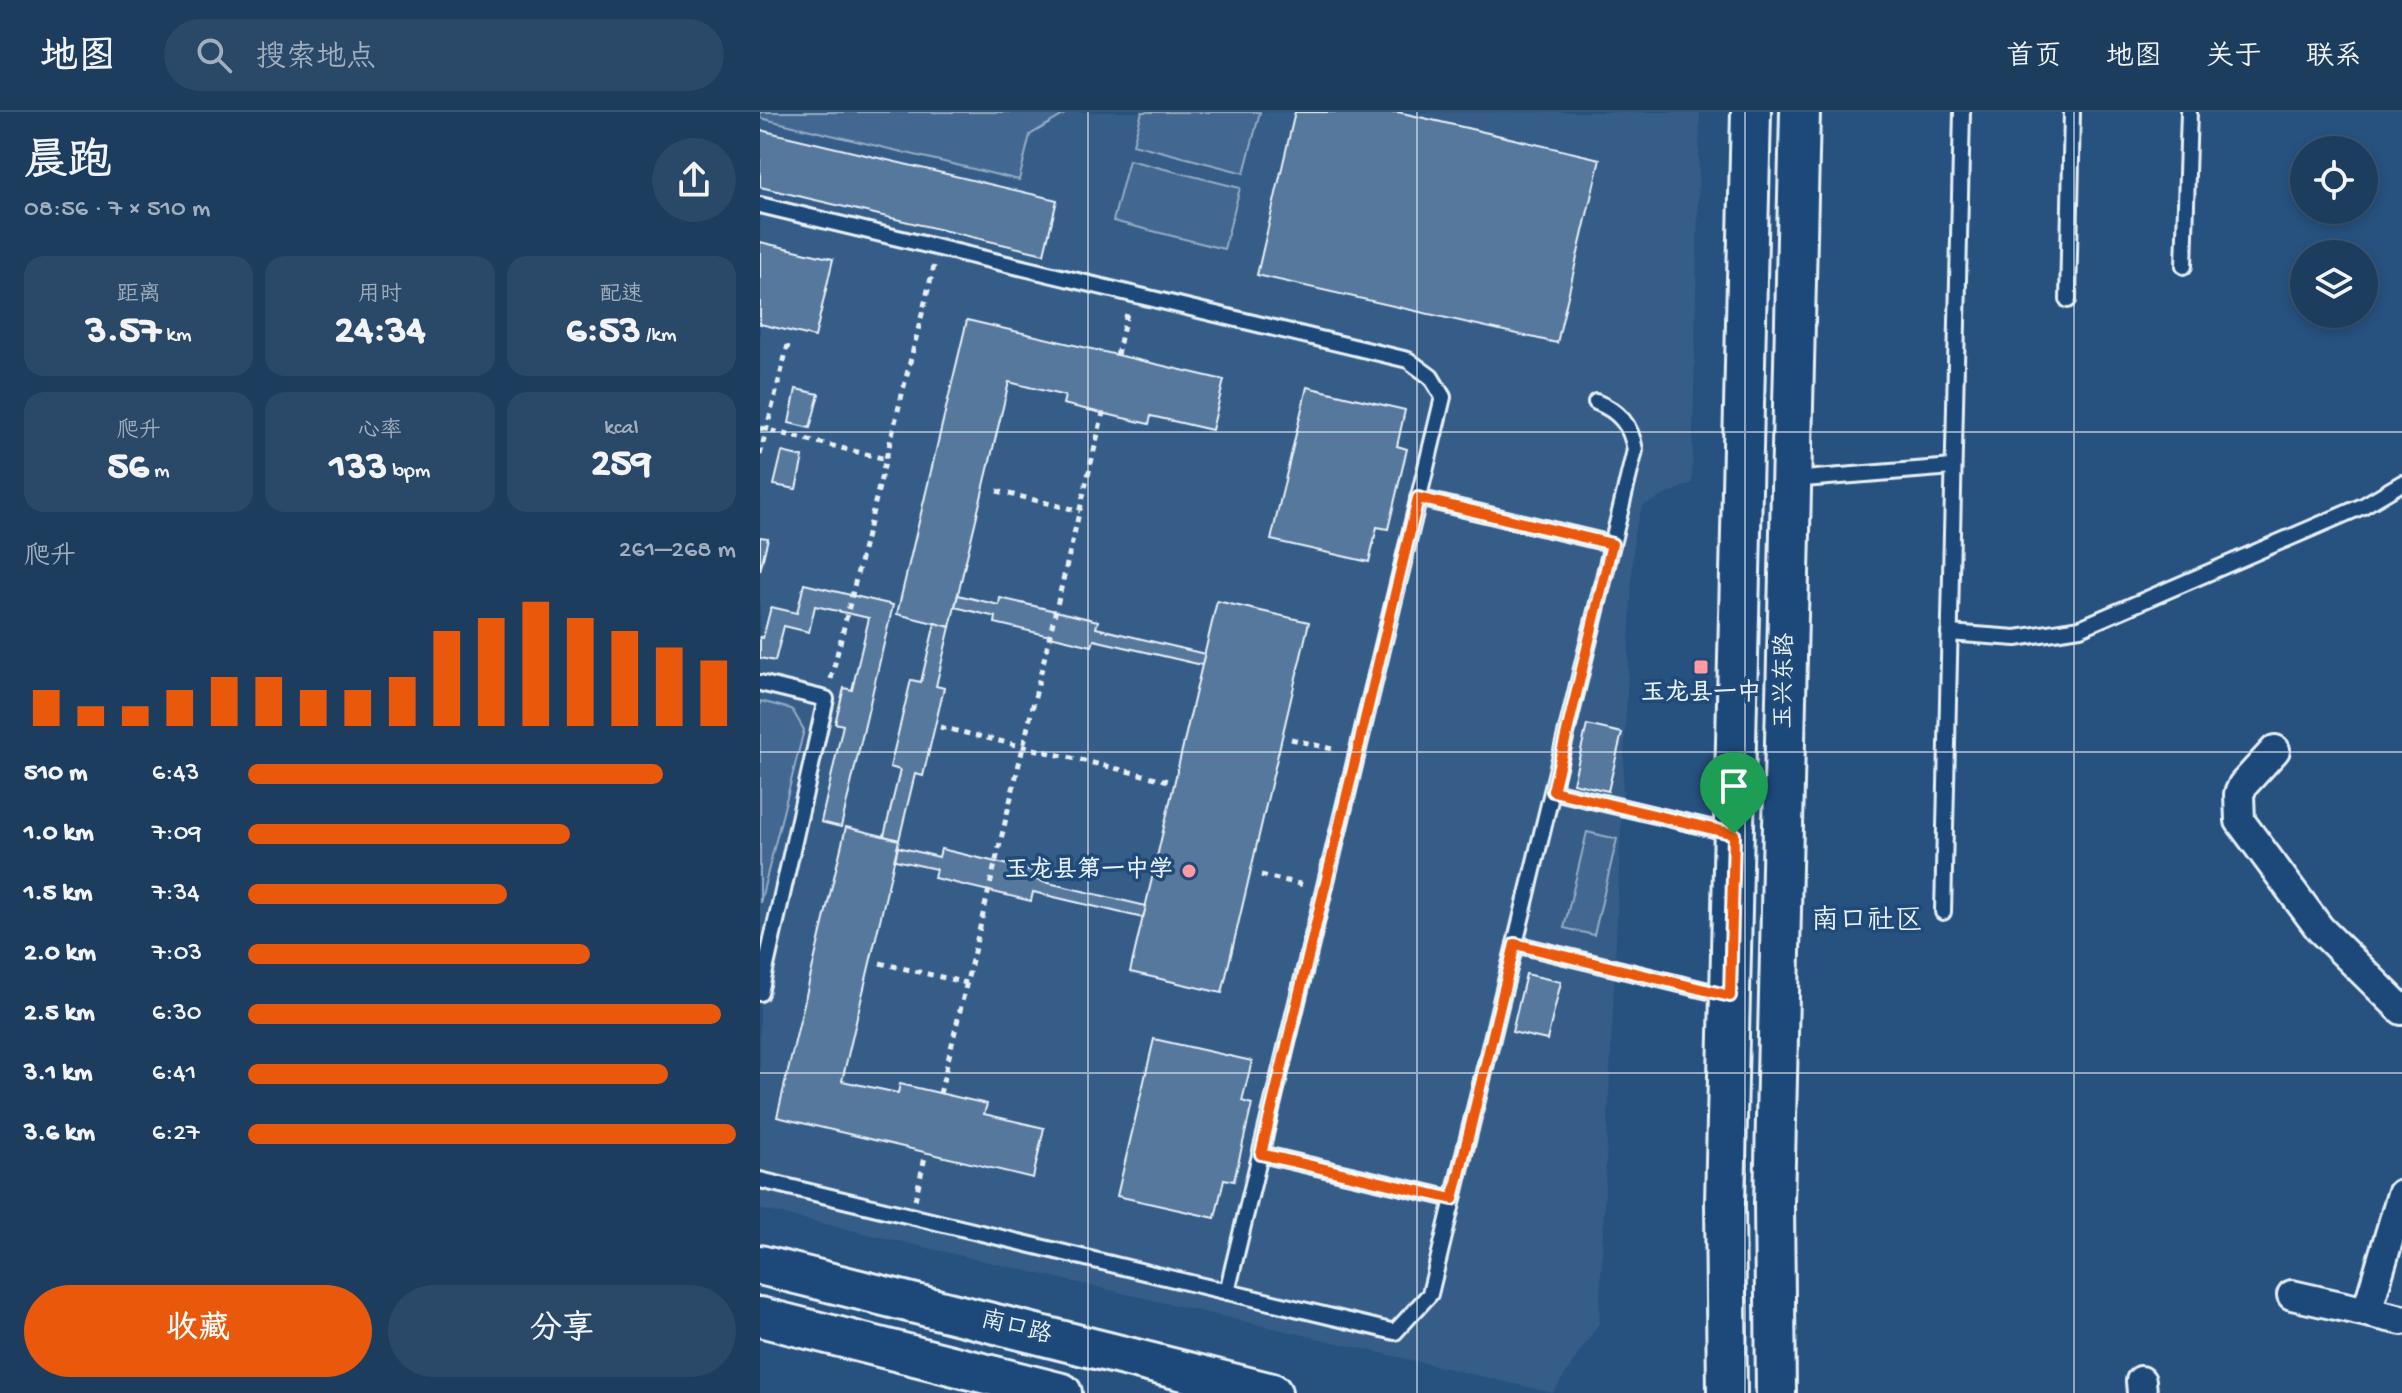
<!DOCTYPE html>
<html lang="zh">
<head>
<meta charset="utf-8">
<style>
  body { margin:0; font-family:"Gochi Hand","LXGW WenKai TC",sans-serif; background:#2a4868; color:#f1f3f6; height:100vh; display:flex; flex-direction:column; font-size:30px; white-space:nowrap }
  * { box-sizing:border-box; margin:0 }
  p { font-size:26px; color:#a0aebd }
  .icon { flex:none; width:44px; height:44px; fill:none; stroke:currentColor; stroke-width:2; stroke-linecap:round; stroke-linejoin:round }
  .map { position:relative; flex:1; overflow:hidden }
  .side { display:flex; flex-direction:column; background:#1d3d5f; width:760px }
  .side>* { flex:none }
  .tools { position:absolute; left:1530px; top:24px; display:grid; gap:16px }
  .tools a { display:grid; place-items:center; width:88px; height:88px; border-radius:50%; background:#1d3d5f; box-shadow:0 4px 12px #0003,0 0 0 2px #3b5674; font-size:40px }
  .pin { position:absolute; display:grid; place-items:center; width:68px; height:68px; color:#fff; margin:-82px -34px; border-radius:50% 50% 50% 0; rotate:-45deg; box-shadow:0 0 8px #0007 }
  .pin .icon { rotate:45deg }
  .round { display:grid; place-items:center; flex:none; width:84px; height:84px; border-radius:42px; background:#2a4868 }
  .summary { display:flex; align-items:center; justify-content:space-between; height:136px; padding:0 24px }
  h1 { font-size:44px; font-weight:700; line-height:60px }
  .stats { display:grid; grid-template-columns:repeat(3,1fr); gap:12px; height:136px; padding:8px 24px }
  .stats div { display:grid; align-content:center; border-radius:20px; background:#2a4868; text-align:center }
  .stats b { font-size:40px; font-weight:700 }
  .stats small { font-size:22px; font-weight:400 }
  .stats p { font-size:22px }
  .chart { height:224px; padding:16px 24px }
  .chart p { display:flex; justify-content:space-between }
  .chart svg { width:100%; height:144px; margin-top:8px; stroke:#ea580c; stroke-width:6 }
  .action { display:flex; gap:16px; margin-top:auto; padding:16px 24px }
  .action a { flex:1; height:92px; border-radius:48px; background:#ea580c; color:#fff; font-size:32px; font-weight:700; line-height:92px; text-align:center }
  .action a+a { background:#2a4868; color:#f1f3f6 }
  ul { padding:0 24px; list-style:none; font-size:26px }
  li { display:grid; grid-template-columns:128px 96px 1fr; align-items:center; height:60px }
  li i { height:20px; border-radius:10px; background:#ea580c }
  header { display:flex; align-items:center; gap:48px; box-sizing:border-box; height:112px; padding:0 40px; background:#1d3d5f; border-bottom:2px solid #3b5674 }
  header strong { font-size:38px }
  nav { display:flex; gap:44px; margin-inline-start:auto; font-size:28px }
  .search { width:560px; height:72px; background:#2a4868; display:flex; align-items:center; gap:20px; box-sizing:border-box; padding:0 28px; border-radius:44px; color:#a0aebd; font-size:30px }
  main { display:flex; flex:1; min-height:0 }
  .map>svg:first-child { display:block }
</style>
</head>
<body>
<header>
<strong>地图</strong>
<div class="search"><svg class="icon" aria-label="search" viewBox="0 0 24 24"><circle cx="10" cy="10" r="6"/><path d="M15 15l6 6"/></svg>搜索地点</div>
<nav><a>首页</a><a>地图</a><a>关于</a><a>联系</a></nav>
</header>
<main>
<section class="side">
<div class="summary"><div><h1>晨跑</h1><p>08:56 · 7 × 510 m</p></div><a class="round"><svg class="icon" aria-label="share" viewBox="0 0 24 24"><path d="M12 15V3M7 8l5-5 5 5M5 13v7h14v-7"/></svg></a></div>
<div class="stats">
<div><p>距离</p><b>3.57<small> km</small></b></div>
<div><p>用时</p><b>24:34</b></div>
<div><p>配速</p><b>6:53<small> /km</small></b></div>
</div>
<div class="stats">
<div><p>爬升</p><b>56<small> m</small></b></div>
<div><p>心率</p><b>133<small> bpm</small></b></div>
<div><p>kcal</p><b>259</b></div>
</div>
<div class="chart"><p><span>爬升</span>261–268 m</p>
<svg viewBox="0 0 160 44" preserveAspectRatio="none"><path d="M5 44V33M15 44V38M25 44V38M35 44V33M45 44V29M55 44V29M65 44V33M75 44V33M85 44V29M95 44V15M105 44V11M115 44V6M125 44V11M135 44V15M145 44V20M155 44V24"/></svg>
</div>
<ul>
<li><b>510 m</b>6:43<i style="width:85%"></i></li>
<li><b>1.0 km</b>7:09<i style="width:66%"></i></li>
<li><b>1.5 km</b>7:34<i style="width:53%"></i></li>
<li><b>2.0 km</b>7:03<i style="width:70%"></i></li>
<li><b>2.5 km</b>6:30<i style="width:97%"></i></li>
<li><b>3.1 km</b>6:41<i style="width:86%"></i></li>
<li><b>3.6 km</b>6:27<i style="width:100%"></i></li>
</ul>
<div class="action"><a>收藏</a><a>分享</a></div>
</section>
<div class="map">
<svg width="1642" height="1281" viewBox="0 0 1642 1281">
  <rect width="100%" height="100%" fill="#27517f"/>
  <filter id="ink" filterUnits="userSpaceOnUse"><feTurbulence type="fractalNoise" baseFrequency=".0125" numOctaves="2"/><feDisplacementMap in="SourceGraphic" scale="16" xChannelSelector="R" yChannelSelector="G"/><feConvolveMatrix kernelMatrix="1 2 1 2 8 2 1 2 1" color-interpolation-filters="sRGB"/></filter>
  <g filter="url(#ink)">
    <path fill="#355d88" d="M0,0H940L932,371L882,394L874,422L839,1211L793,1281L0,1097Z"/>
    <g fill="#436891" stroke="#96acc4" stroke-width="2">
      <path d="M0,0H308L270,23L259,68L0,6Z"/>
      <path d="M382,0H500L484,61L373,32Z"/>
      <path d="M369,48L480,76L464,137L353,109Z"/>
      <path d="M0,589L32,597L44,618L0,791Z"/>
      <path d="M827,720L857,727L834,823L804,816Z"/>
    </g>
    <g fill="#57789d" stroke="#e8f1f8" stroke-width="2">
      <path d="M535,0H638L840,47L797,231L497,163Z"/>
      <path d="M0,18L297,88L284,142L0,75Z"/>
      <path d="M0,130L73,147L55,225L0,212Z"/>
      <path d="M207,208L464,268L452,318L391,304L389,312L303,292L305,284L249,270L190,515L137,502Z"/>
      <path d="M547,275L645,298L637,334L647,337L628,417L617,415L609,450L511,428Z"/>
      <path d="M36,277L59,282L50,316L29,311Z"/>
      <path d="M22,340L43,345L36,377L14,373Z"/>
      <path d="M0,425L8,426L0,459Z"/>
      <path d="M44,472L133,493L81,715L61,710L83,613L75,611L84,576L92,578L109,506L55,494L49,520L24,514L15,549L0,546V525L3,526L11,495L37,501Z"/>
      <path d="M198,483L239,493L240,486L338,509L336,516L445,542L442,553L334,528L332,534L235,511L236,505L195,495Z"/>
      <path d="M457,489L549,510L462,881L370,860Z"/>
      <path d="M175,511L190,515L176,574L184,576L163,664L155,662L139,728L124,724L140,658L130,655L151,568L161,570Z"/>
      <path d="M827,613L862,621L848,679L813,671Z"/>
      <path d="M86,715L139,728L82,969L138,981L140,972L227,992L224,1002L284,1016L273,1066L17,1005Z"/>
      <path d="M138,735L179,745L181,737L278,760L276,768L386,794L383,806L273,780L271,789L174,766L176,757L135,748Z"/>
      <path d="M766,862L801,870L787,928L752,920Z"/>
      <path d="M394,927L492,949L482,989L492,992L474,1069L464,1067L455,1106L357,1084Z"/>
    </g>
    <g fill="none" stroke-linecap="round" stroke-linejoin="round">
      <g stroke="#e8f1f8" stroke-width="20">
        <g id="lane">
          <path d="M0,93L648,248L671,265L683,285L467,1180"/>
          <path d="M1424,154L1429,0"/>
          <path d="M1308,188L1312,0"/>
          <path d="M1031,368L1193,355"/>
          <path d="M658,386L852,432"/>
          <path d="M1189,521L1256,526L1320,516L1603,394L1642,371"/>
          <path d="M0,571L66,587L0,881"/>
          <path d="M793,679L971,721"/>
          <path d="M1183,800L1202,0"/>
          <path d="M755,832L969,884"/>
          <path d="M501,1042L693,1087"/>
          <path d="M0,1068L635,1220L670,1182L875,338C871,313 859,299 836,290"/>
        </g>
      </g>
      <g stroke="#e8f1f8" stroke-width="34">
        <g id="street">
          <path d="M1515,638L1483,673L1479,682L1480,709L1560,817L1642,898"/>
          <path d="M1532,1183L1642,1208"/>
          <path d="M1607,1199L1642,1082"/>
          <path d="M1381,1269L1382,1281"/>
        </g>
      </g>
      <g stroke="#e8f1f8" stroke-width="44">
        <g id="secondary">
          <path d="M0,1153L512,1281"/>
          <path d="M0,1205L302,1281"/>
          <path d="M967,1281L965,1091L991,0"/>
          <path d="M1016,1281L1014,1092L1040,0"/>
        </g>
      </g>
      <g stroke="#e8f1f8" stroke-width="5" stroke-dasharray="6 6" stroke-linecap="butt">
        <path d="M357,243L367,201"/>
        <path d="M0,316L126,347"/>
        <path d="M0,343L28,233"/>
        <path d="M237,379L320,399"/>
        <path d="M71,567L174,154"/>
        <path d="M180,615L409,669"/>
        <path d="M531,627L576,638"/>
        <path d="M501,763L544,773"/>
        <path d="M120,851L207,871"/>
        <path d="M180,982L343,301"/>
        <path d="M155,1088L166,1041"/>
      </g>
      <use href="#lane" stroke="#1f4a7a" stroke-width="14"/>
      <use href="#street" stroke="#1f4a7a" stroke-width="28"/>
      <use href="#secondary" stroke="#1f4a7a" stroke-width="38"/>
    </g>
  </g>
  <g fill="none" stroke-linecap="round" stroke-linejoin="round" filter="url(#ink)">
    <g stroke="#fff" stroke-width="16">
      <path id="route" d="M658,386L852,432L793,679L974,722L970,884L755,832L693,1087L501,1042Z"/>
    </g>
    <use href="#route" stroke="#ea580c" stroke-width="10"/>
  </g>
  <path fill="none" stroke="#e8f1f8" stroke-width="2" stroke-opacity="0.55" d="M328,0V1281M657,0V1281M985,0V1281M1314,0V1281M0,320H1642M0,640H1642M0,961H1642"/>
  <g fill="#ff9aa2" stroke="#1f4a7a" stroke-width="3">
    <rect x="933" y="547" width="16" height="16" rx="4"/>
    <circle cx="429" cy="759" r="8"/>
  </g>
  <g text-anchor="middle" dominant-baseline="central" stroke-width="7" stroke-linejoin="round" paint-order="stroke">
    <g font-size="24" fill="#e8f1f8" stroke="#1f4a7a">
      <text transform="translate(1026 569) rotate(-89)">玉兴东路</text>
      <text transform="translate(256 1217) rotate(14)">南口路</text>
    </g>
    <g font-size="24" font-weight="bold" fill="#e8f1f8" stroke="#1f4a7a">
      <text x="941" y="582">玉龙县一中</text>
      <text x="413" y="759" text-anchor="end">玉龙县第一中学</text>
    </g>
    <g font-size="28" fill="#e8f1f8" stroke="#1f4a7a">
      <text x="1107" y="810">南口社区</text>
    </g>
  </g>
</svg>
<div class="tools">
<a><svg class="icon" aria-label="locate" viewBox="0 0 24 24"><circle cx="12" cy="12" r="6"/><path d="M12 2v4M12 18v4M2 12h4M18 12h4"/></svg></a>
<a><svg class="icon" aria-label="layers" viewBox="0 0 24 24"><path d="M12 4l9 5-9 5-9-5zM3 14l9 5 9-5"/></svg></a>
</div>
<div class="pin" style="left:974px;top:722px;background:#1e9e55"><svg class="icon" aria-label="arrive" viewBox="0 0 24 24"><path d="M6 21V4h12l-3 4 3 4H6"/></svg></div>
</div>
</main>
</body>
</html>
